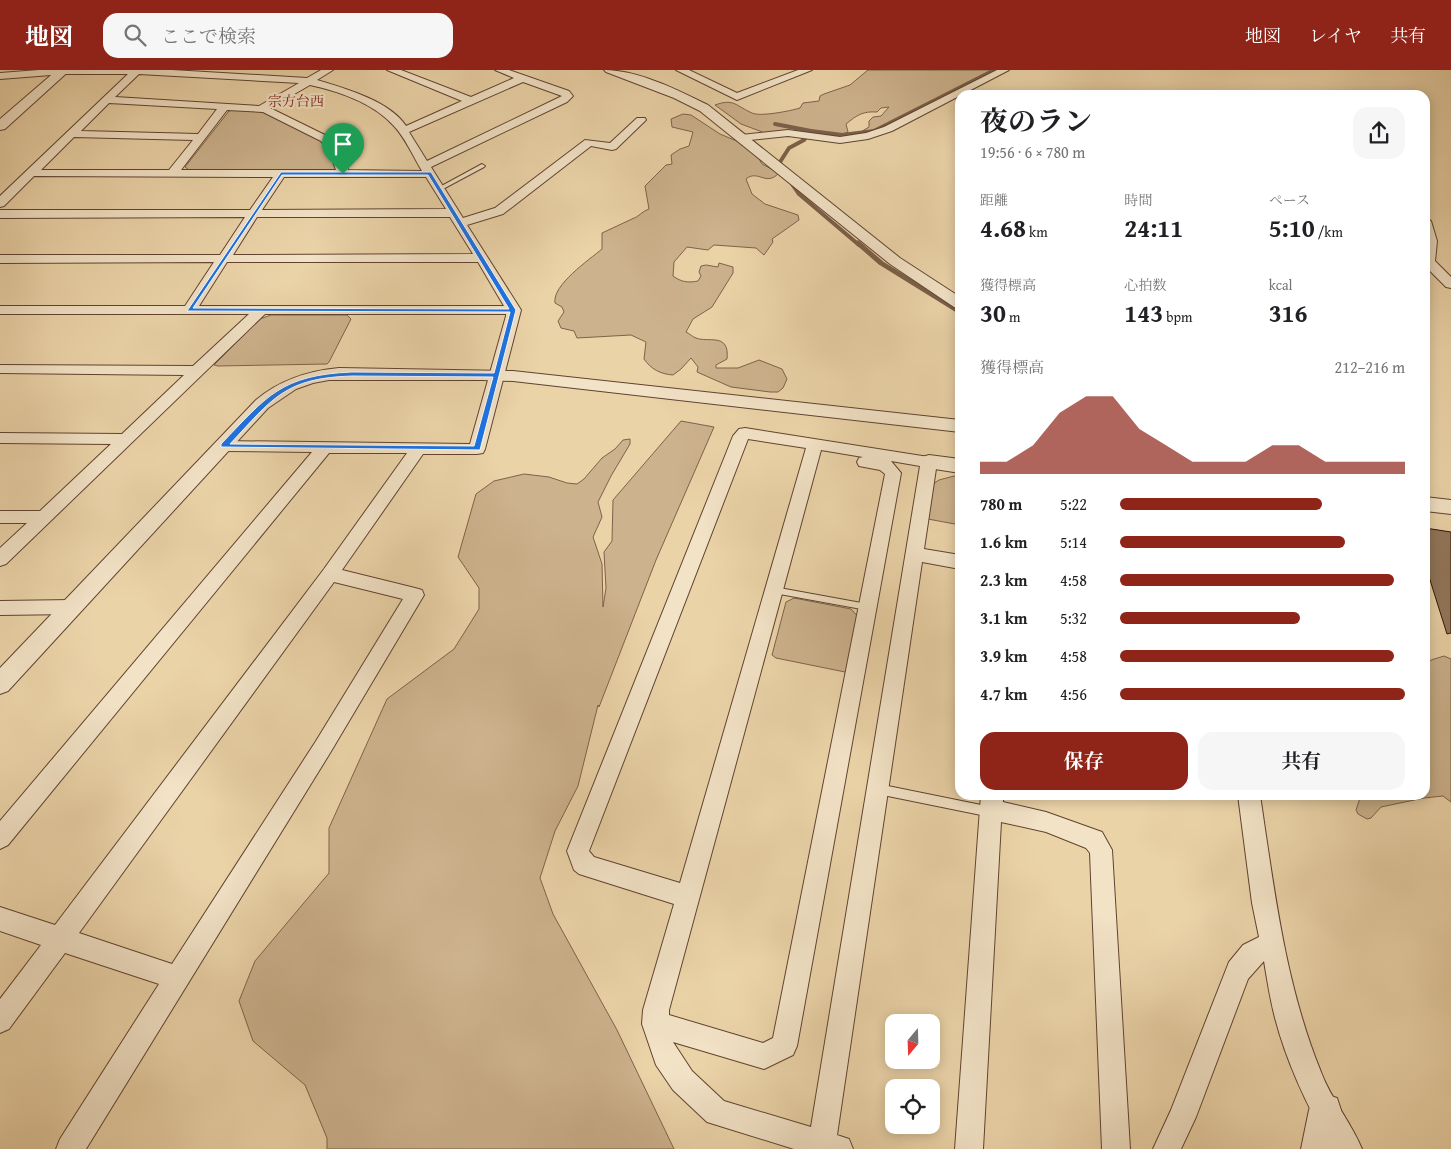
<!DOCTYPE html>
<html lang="ja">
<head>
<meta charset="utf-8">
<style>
  body { margin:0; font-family:"Gentium Book Plus","Noto Serif JP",serif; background:#f6f6f6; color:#202124; height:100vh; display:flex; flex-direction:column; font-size:19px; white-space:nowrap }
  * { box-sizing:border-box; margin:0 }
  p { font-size:16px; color:#757577 }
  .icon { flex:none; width:28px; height:28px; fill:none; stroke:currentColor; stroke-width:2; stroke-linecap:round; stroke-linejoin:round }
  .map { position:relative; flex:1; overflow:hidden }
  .drawer { position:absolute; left:955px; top:20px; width:475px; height:710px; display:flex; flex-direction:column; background:#fff; border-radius:15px; box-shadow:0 2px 12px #0003 }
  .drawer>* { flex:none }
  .needle { width:32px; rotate:199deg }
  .tools { position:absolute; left:885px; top:944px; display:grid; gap:10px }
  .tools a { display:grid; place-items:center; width:55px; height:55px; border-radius:10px; background:#fff; box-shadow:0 2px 12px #0003; font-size:25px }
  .pin { position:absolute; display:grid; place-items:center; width:42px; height:42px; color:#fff; margin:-51px -21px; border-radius:50% 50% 50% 0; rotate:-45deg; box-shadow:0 0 5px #0007 }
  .pin .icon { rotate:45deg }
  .round { display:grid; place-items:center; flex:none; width:52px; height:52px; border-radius:15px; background:#f6f6f6 }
  .overview { display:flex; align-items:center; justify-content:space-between; height:85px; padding:0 25px }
  h1 { font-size:28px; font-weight:700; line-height:38px }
  .figures { display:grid; grid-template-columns:repeat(3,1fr); gap:8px; height:85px; padding:5px 25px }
  .figures div { display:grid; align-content:center }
  .figures b { font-size:25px; font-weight:700 }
  .figures small { font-size:14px; font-weight:400 }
  .figures p { font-size:14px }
  .chart { height:140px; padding:10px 25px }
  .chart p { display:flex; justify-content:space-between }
  .chart svg { width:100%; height:90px; margin-top:5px; fill:#8f2418; opacity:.7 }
  .button { display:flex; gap:10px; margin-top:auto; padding:10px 25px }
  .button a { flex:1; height:58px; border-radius:15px; background:#8f2418; color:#fff; font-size:20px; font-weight:700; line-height:58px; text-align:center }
  .button a+a { background:#f6f6f6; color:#202124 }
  ul { padding:0 25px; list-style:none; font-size:16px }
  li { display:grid; grid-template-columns:80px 60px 1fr; align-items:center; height:38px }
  li i { height:12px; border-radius:6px; background:#8f2418 }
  header { display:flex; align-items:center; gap:30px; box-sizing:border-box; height:70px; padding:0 25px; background:#8f2418; color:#fff }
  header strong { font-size:24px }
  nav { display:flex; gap:28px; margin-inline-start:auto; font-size:18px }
  .search { width:350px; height:45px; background:#f6f6f6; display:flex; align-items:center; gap:12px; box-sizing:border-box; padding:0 18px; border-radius:15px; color:#757577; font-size:19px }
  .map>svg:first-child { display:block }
</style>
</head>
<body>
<header>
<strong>地図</strong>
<div class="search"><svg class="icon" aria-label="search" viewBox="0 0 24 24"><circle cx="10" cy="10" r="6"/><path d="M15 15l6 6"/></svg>ここで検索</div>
<nav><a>地図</a><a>レイヤ</a><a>共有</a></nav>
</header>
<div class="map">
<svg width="1451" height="1079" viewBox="0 0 1451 1079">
  <rect width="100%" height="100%" fill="#ebd3a8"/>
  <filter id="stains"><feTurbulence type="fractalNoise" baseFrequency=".004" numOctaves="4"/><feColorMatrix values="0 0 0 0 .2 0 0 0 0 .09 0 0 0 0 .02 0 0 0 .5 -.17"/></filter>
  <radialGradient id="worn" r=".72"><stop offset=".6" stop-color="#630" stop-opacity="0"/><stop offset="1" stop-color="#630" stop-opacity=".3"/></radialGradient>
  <g fill="#ccb28d" stroke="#7f624a">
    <path d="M868,0H991L878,58L860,65L859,63L869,57V51L873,47L881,46L889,37L881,38L877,42C863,41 857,45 846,54L848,62L838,66L765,63L741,54L715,35C734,28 736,36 752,43C760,47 790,41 800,38L803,33L819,31L820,26L824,24L850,15Z"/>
    <path d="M234,39L265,42L322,70L332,85L336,99L331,101L189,100L185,97L229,41Z"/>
    <path d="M683,44L691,45L720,64L739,72L758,87L762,94L779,103C766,117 758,99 746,109L752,124L765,134L798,145L799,150L772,169L773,172L764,185L756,178L714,175L708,180L687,177L674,192L673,206C681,212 688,213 698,211L701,206L699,202L701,196L706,195L718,197L719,193L733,197V203L712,237L693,249L686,262C690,264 693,267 696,268C708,273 730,262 727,289L716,295V298H738L759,290L782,299L787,309L783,318L778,322H770L731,317L697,302L698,297L691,288L681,299L673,305C660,304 651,299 644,289L646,272L631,265L577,268L574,261L561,258L558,251L564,242L562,237L555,233C552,215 589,190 602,179V163C612,158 622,154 632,149C639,147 642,141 649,139L645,116L666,95L672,94L671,85L680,79L689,76L693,62L672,57L671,49Z"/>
    <path d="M271,245H347L351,249L329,292L327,294L218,296L214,295L260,249Z"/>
    <path d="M681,351L714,357L656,490L599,637L598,635L578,716L555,761L540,808L553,844L617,960L674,1079H327V1068L305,1015L253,971L239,931L255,891L329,803V758L387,629L454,579L479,539V518L458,487L476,424L494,411L524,404L549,407L567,413L577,414L584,409L602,388L615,379L623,370L630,369V374L611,406L598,432L602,447L593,467L602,494L603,537L606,518L604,482L612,471L613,430Z"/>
    <path d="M954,406L960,407V455L928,449L933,414L939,410Z"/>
    <path d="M794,528L851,539L859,548L848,599L845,602L776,588L772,585L786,532Z"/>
    <path d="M1444,586L1451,589V732L1443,726L1424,728L1381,737L1371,748L1367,749L1358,744L1356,740L1361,725H1425V596L1431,590Z"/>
  </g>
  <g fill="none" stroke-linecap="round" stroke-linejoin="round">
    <g stroke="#7b5f48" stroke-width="4">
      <path d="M775,54L811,61L804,70L789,78L780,92L782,99"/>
      <path d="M811,61L842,65L874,61L995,0"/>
      <path d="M788,108L799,124L859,175"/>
    </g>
    <path stroke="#7b5f48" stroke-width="5" d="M858,173L881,193L960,242"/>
  </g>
  <path fill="#92775b" stroke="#321308" d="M1425,458L1451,462V563L1447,564L1425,494Z"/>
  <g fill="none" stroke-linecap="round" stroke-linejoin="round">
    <g stroke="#604330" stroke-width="2">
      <g id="service">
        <path d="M482,94L485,96L484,97L441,120L436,119Z"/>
        <path d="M774,517L867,534L870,535L871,537L870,539L867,540L774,523L770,520Z"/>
        <path d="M878,714L991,737L995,739L996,742L995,745L991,747L878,724L874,722L873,719L874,716Z"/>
      </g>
    </g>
    <g stroke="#604330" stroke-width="2">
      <g id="minor">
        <path d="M39,0H172L307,8L321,0H333L317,10C344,18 390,31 406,56L462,31L387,0H401L471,27L514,8L495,0H509L569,21L573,26L567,32L431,97L463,148L495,138L585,70L610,73L637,48H645L646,50L616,79L612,80L591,76L503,144L467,155L521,240L485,379L483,383L477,384H423L342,500L415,518L422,520L424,525L330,683L86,1079H56L60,1069L159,914L65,883L9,959L0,963V929L41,875L0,861V837L55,855L324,499L407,383H329L8,775L0,779V751L312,382L224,381L218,380L216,376L218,372L224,371L470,374L506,246V244H265L6,494L0,496V478L27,453H0V441H40L111,374L0,373V363L122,364L184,305L0,303V295L193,296L249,244H0V236H185L214,192L0,193V185H220L245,147L0,148V140H250L273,107L34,106L4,136L0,137V126L128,4H64L0,9V3ZM139,4L299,13L259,36L115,27ZM523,12L562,26L427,91L409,62ZM310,15C338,21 373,33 393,55C405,67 413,86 422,101L348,100L341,83L329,67L270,38ZM109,33L217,39L198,64L81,61ZM227,40L263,42L321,71L330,83L336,100H181ZM74,67L193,70L169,100H41ZM284,107H426L446,139L262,140ZM257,147H450L473,184L233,185ZM227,192H478L504,236H199ZM334,512L403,529L316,671L172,894L79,863Z"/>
        <path d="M676,0H689L737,23L798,0H812L737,30Z"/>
        <path d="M997,0H1009L892,61L868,69L840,73L788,66L741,71L736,68L741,65L788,60L840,67L866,63L884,57Z"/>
        <path d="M1425,147L1431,151L1437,171L1435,191L1451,207V218L1446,217L1425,196Z"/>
        <path d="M745,358L935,388L937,392L924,479L960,485V499L922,492L837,1065L849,1069L853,1079H794L707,1052L673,1020L656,995L642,954L643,940L674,834L579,804L574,800L567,781L733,366L739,359ZM748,369L806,378L680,813L594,787L589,781ZM821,380L863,387L859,388L857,392L859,396L880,400L885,404L773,968L763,973L669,945V940ZM891,391L920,396L811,1057L724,1031L692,1001L673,972L764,999L793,985L797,976L901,403Z"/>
        <path d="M72,530L79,532L81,537L79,542L72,544L0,545V531Z"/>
        <path d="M981,725H1003V732L1046,742L1102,762L1112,780L1130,1079H1102L1090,783L1086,778L1046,762L1001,752L983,1079H955Z"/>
        <path d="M1238,725H1260C1274,818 1285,914 1321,1002C1331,1029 1351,1052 1362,1079H1332C1308,1038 1287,994 1275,948C1270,929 1267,909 1264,891L1248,909L1196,1047L1181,1079H1153L1171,1040L1229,892L1243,875L1259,867L1252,833Z"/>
      </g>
    </g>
    <g stroke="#604330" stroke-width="2">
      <g id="tertiary">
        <path d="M57,0H70L5,59L0,60V49Z"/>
        <path d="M604,0C638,0 678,20 708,35L900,188L960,227V239L954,237L890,194L700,41L674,28L606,2Z"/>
        <path d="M339,298L513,301L960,350V362L513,311L482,310H329L313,313L296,319L268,338L8,621L0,624V598L256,330C280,310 307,301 339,298Z"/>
        <path d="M929,385L960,389V403L922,397L919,392L922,387Z"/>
        <path d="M1425,427L1451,430V444L1425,441Z"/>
        <path d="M1325,1024L1337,1028L1341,1040L1335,1079H1301L1309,1040L1313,1028Z"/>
      </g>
    </g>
    <use href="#service" fill="#f2e2c6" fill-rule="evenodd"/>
    <use href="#minor" fill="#f2e2c6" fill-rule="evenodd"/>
    <use href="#tertiary" fill="#f2e2c6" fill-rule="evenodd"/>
  </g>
  <path fill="#1a73e8" stroke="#fff" fill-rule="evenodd" d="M281,102H431L516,240L480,380L221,377V374C267,326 281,305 352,302L494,303L510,242L187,241ZM282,105H428L509,239L193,238ZM352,306L493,307L474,376L230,374C273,328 285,308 352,306Z"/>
  <g text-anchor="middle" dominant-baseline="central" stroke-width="4.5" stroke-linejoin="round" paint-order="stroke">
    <g font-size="14" fill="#7a1f14" stroke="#f2e2c6">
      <text x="296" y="31">宗方台西</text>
    </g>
  </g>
  <rect width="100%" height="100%" filter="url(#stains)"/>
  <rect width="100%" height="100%" fill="url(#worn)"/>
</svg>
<div class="tools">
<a><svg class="needle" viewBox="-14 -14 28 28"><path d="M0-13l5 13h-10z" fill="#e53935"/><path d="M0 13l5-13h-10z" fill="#757577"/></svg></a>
<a><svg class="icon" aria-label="locate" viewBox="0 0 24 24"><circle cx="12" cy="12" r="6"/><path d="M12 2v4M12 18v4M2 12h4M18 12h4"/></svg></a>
</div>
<div class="pin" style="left:343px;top:104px;background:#1e9e55"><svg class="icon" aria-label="arrive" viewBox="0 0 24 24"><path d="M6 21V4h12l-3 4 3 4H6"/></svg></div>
<section class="drawer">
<div class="overview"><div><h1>夜のラン</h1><p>19:56 · 6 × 780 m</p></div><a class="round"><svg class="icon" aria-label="share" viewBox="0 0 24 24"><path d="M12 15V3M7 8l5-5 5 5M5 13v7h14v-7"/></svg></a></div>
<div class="figures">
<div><p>距離</p><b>4.68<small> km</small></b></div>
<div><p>時間</p><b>24:11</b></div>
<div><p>ペース</p><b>5:10<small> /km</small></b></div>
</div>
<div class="figures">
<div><p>獲得標高</p><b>30<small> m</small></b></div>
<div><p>心拍数</p><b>143<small> bpm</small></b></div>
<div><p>kcal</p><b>316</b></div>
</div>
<div class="chart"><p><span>獲得標高</span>212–216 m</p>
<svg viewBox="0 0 160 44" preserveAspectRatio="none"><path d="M0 44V38L10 38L20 30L30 14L40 6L50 6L60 22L70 30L80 38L90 38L100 38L110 30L120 30L130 38L140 38L150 38L160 38V44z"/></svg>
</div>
<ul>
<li><b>780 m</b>5:22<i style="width:71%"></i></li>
<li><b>1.6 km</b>5:14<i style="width:79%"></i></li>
<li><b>2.3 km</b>4:58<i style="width:96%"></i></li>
<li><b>3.1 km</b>5:32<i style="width:63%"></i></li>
<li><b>3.9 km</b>4:58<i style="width:96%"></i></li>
<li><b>4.7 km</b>4:56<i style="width:100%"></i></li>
</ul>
<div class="button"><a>保存</a><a>共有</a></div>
</section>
</div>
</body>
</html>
